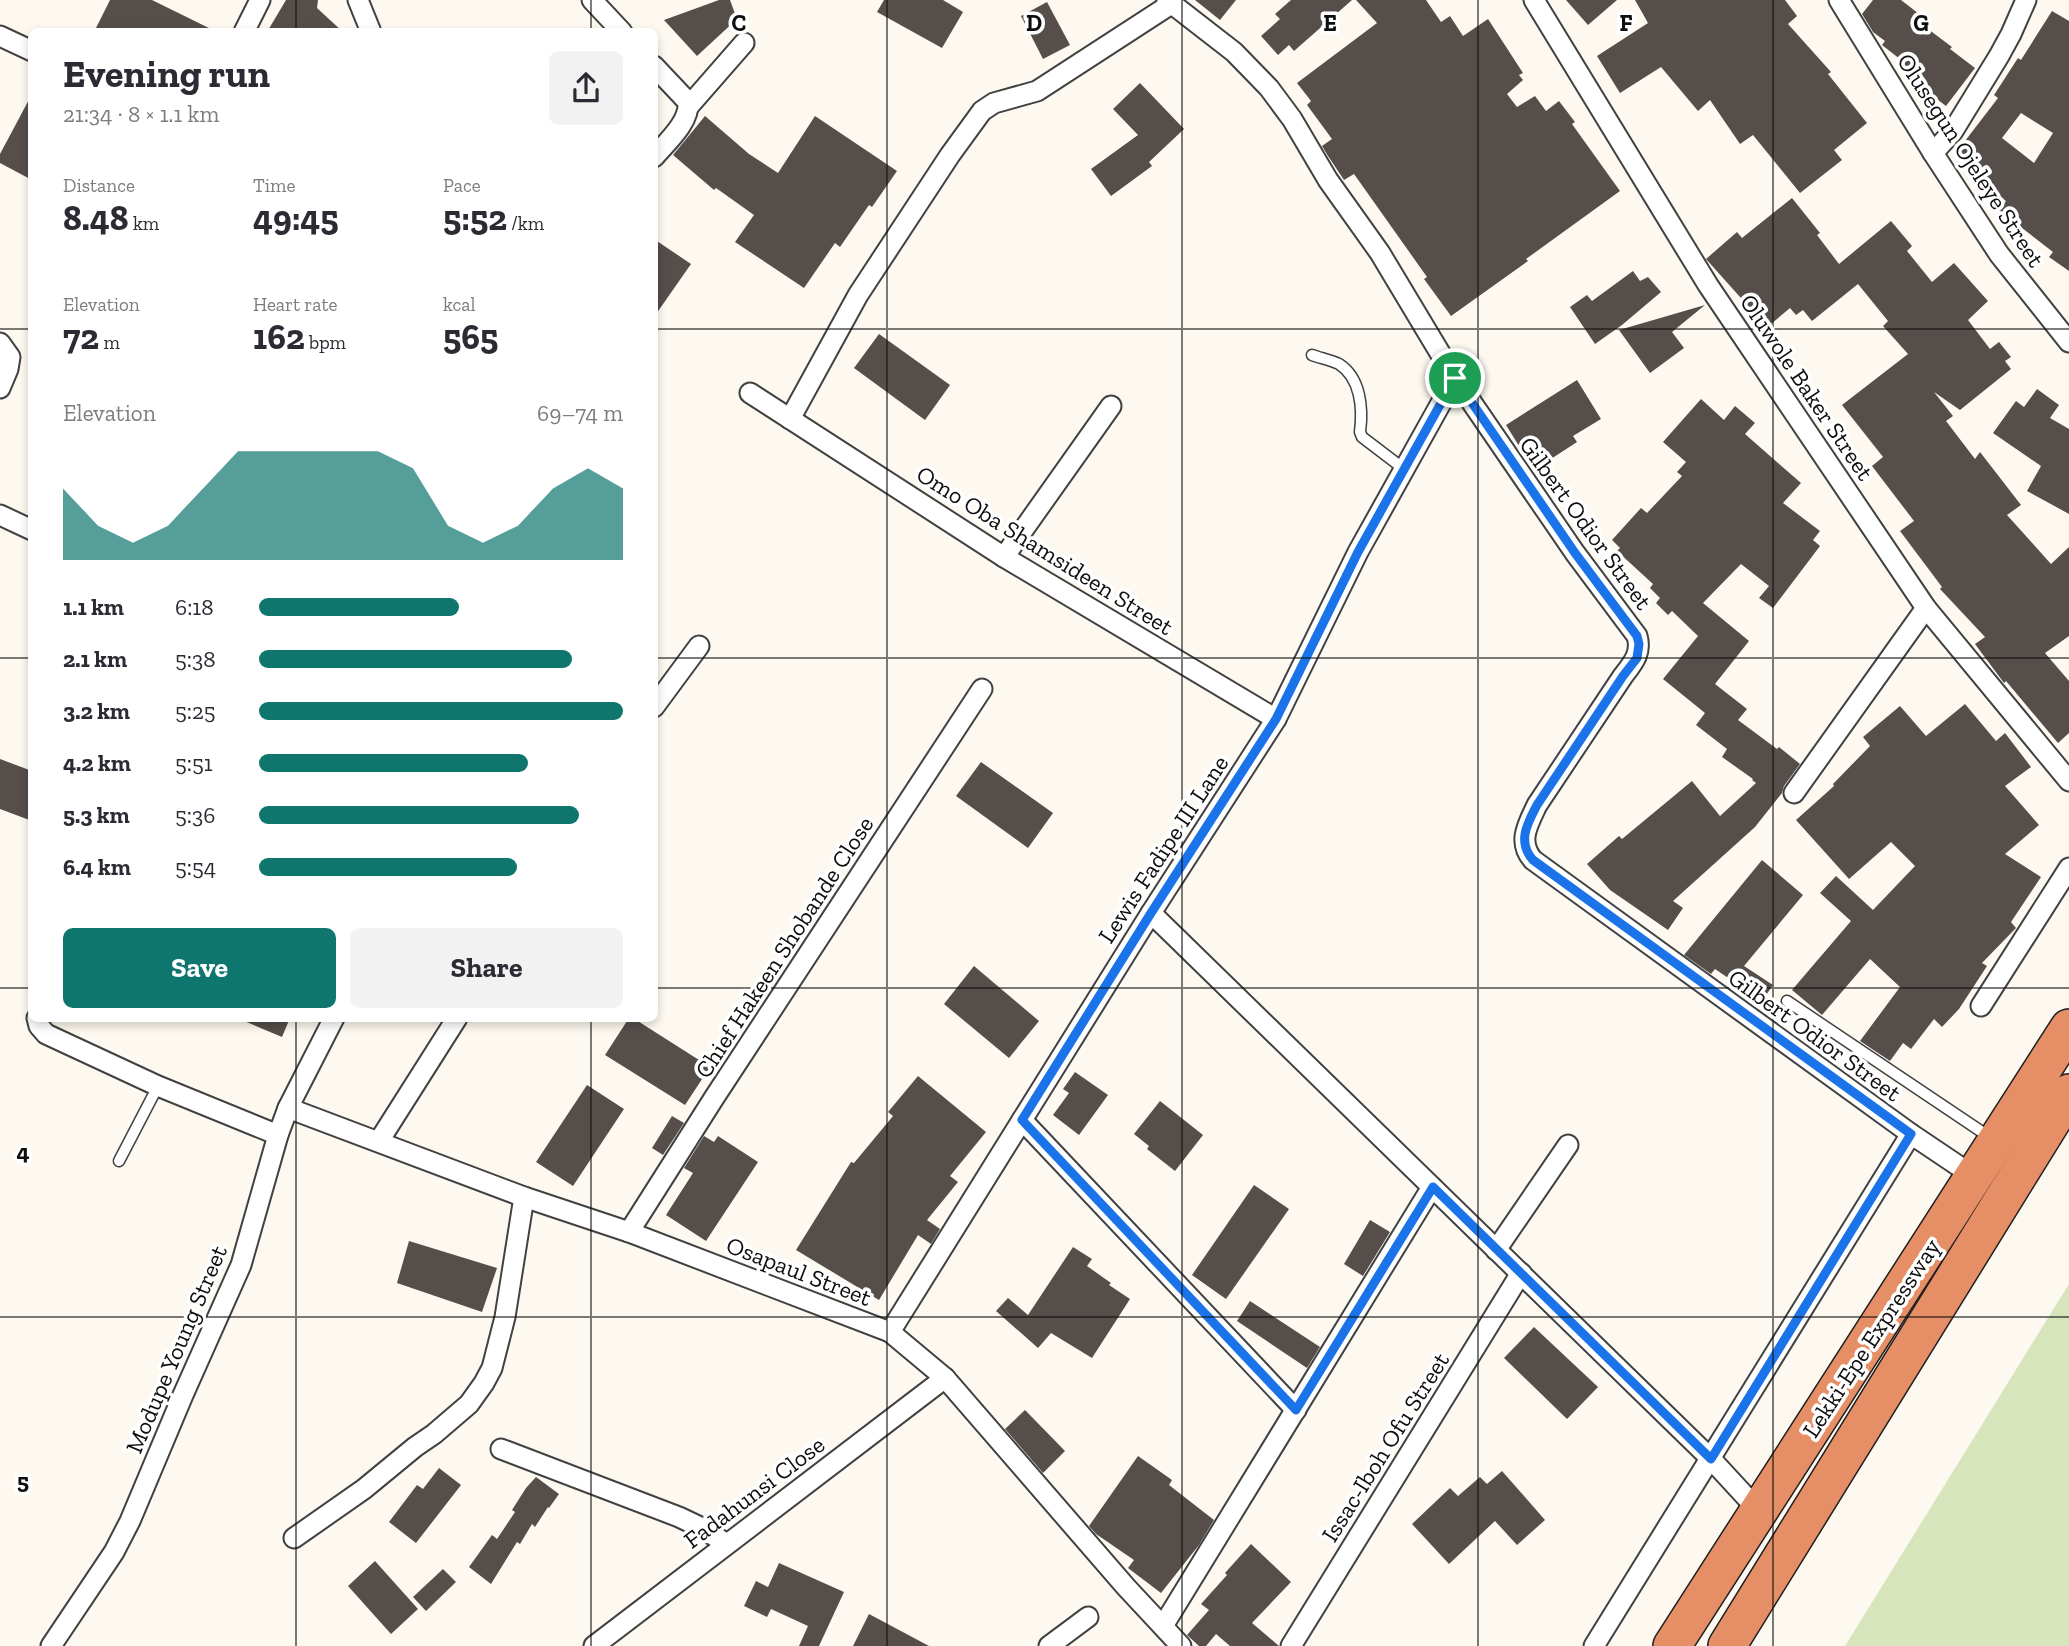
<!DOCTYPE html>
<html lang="en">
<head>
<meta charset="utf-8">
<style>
  body { margin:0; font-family:"Zilla Slab",serif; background:#f2f2f3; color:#2b2b33; height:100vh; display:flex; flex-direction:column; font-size:26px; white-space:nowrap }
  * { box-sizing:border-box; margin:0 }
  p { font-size:23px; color:#7c7c81 }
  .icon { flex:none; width:38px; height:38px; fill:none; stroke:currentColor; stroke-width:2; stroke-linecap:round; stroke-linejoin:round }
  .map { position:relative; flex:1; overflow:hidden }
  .panel { position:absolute; left:28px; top:28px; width:630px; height:994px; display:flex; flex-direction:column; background:#fff; border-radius:10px; box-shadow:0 4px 10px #0003 }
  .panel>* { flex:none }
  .pin { position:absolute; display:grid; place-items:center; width:60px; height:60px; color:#fff; margin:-30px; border:4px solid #fff; border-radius:50%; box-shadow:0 2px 7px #0007 }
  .round { display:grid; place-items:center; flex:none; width:74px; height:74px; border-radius:10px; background:#f2f2f3 }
  .headline { display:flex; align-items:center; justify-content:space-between; height:119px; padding:0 35px }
  h1 { font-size:38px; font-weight:700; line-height:52px }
  .figures { display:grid; grid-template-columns:repeat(3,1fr); gap:10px; height:119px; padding:7px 35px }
  .figures div { display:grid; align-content:center }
  .figures b { font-size:35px; font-weight:700 }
  .figures small { font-size:19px; font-weight:400 }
  .figures p { font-size:19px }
  .chart { height:196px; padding:14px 35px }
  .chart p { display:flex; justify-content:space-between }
  .chart svg { width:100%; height:126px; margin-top:7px; fill:#0f766e; opacity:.7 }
  .primary-button { display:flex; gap:14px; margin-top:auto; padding:14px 35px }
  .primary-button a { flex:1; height:80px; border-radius:10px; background:#0f766e; color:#fff; font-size:28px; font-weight:700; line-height:80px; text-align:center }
  .primary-button a+a { background:#f2f2f3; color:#2b2b33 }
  ul { padding:0 35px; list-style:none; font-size:23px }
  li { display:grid; grid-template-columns:112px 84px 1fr; align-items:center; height:52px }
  li i { height:18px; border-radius:9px; background:#0f766e }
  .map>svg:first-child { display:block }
</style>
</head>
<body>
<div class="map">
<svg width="2069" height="1646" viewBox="0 0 2069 1646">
  <rect width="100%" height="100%" fill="#fdf9f0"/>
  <path fill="#d7e5bd" d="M2069,1284V1646H1845Z"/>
  <g fill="#554e4b" fill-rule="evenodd">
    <path d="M110,0H152L217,32H94Z"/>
    <path d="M286,0H318L317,8L343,32H267Z"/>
    <path d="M719,0H730L737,19L697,56L664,20Z"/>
    <path d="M884,0H943L963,12L942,48L877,12Z"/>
    <path d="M1195,0H1236L1220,20Z"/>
    <path d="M1291,0H1352L1294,51L1289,45L1278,55L1261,36L1280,19L1275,14Z"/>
    <path d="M1356,0H1426L1441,22L1450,16L1463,36L1488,19L1523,73L1519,75L1523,80L1507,94L1517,107L1535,96L1546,111L1559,101L1575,122L1572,124L1620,191L1526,259L1528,261L1451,316L1424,279L1427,277L1354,174L1344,180L1328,156L1322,146L1332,139L1307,105L1311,101L1297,83L1377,23Z"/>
    <path d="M1566,0H1617L1588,25Z"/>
    <path d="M1635,0H1785L1797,16L1788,24L1831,72L1828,74L1867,123L1834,150L1842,160L1800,193L1753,135L1740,144L1710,100L1698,111L1661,67L1620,93L1597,56L1648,23Z"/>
    <path d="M1873,0H1901L1932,24L1928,29L1952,47L1950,49L1975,68L1946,106L1925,90L1927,87L1901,68L1905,63L1882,45L1885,41L1873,32L1862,14Z"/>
    <path d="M1047,2L1070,45L1043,59L1021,16Z"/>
    <path d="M2052,11L2069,21V271L2049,257L2053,252L1999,210L2006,201L1978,180L1982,175L1955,154L1998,98L1994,95L2018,58L2021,60ZM2021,113L2053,133L2034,163L2002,138Z"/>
    <path d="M1140,83L1184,129L1149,162L1152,166L1111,196L1091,169L1138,135L1113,109Z"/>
    <path d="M32,94V180L0,163V154Z"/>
    <path d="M705,116L749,154L778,173L815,116L897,171L872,207L869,205L840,247L835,243L804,288L735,242L754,215L716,188L714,190L673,155Z"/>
    <path d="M1792,198L1820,233L1817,235L1839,264L1891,221L1912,246L1907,251L1932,282L1954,263L1988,301L1968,320L1990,349L1999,342L2011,357L2005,361L2011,369L1960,410L1934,392L1953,416L1946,421L1975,459L1980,452L2021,505L2007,515L2051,564L2069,547V636L2045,653L2069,681V733L2058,743L2006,681L2004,683L1975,644L1985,637L1940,589L1942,587L1900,531L1914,521L1872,466L1883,457L1842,405L1908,354L1883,326L1888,321L1858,284L1812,321L1803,310L1796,315L1790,308L1765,329L1749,307L1706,259L1737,232L1742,238Z"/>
    <path d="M654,239L691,264L654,317Z"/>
    <path d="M1633,271L1640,281L1648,277L1661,292L1622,325L1595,344L1570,307L1587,295L1592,301Z"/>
    <path d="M1705,305L1672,332L1684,348L1650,373L1619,330Z"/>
    <path d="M879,334L950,385L925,420L854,368Z"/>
    <path d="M1577,380L1601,419L1573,436L1577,442L1534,470L1506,425Z"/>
    <path d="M2037,389L2059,405L2050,418L2069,429V514L2027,491L2041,466L1993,433L2016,401L2024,407Z"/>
    <path d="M1701,399L1724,420L1735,406L1755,423L1745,434L1801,483L1783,503L1820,531L1813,540L1820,546L1773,608L1759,598L1769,586L1741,564L1703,603L1749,641L1715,684L1747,709L1738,720L1777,749L1779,747L1800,764L1784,786L1782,793L1755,827L1673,901L1683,908L1668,930L1610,890L1587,864L1619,836L1622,839L1692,781L1720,816L1756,783L1752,780L1753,779L1722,757L1727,749L1696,725L1705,713L1663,679L1698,636L1672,611L1668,615L1656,603L1660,598L1650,588L1653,584L1617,551L1620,548L1612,540L1641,508L1647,513L1682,476L1677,472L1686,462L1663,442Z"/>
    <path d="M1965,704L1996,741L2005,733L2031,767L2005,786L2039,825L2005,854L2041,877L2011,922L2016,928L1982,963L1987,966L1959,1009L1942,1027L1934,1019L1911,1049L1903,1043L1890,1061L1860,1041L1900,987L1870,959L1822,1015L1792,990L1851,921L1820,893L1836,876L1873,910L1915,866L1891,842L1849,879L1796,820L1834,786L1833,784L1870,746L1863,737L1900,706L1926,736Z"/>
    <path d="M0,759L32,771V821L0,809Z"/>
    <path d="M981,762L1053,813L1028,848L956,796Z"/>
    <path d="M1762,860L1803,895L1744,966L1773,985L1762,1001L1715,969L1711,974L1684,955Z"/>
    <path d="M974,966L1039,1021L1009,1058L944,1004Z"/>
    <path d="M237,1018H290L282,1037Z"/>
    <path d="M629,1018H633L710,1067L685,1105L605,1055Z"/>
    <path d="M1075,1072L1108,1095L1079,1135L1053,1115L1069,1093L1063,1089Z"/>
    <path d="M918,1076L986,1132L950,1176L958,1182L927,1220L940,1229L931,1244L918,1235L879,1300L796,1250L851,1162L854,1163L893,1116L888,1112Z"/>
    <path d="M587,1085L624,1109L573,1186L536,1162Z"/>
    <path d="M1160,1101L1203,1135L1175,1171L1147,1149L1149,1146L1134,1134Z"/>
    <path d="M672,1116L684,1123L663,1155L652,1148Z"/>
    <path d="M704,1136L714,1142L718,1136L758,1162L706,1241L666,1215L693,1173L684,1168Z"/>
    <path d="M1254,1185L1289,1209L1226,1299L1192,1275Z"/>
    <path d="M1370,1220L1390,1232L1363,1276L1344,1264Z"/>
    <path d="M409,1241L497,1268L482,1312L397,1283Z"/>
    <path d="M1073,1247L1092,1259L1087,1266L1111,1283L1109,1285L1130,1299L1092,1358L1051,1333L1038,1348L996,1311L1008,1298L1028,1315Z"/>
    <path d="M1250,1301L1320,1347L1307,1368L1237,1321Z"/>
    <path d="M1534,1327L1598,1387L1567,1419L1504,1358Z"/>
    <path d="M1025,1410L1065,1451L1043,1473L1005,1429Z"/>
    <path d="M1138,1456L1172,1480L1169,1485L1214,1520L1199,1545L1161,1593L1128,1568L1134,1560L1096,1534L1089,1526Z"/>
    <path d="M439,1468L461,1485L416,1543L389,1522L417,1485L423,1489Z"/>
    <path d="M1502,1471L1545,1520L1517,1545L1495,1521L1449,1564L1412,1524L1450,1488L1458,1496L1480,1477L1487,1484Z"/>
    <path d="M536,1477L559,1494L549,1508L548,1507L535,1527L532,1524L520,1544L517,1542L491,1584L469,1567L492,1535L497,1539L515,1512L512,1510L526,1488Z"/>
    <path d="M1251,1544L1291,1582L1252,1623L1279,1646H1230L1216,1634L1206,1646H1199L1187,1635L1209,1610L1201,1604L1227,1575L1225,1573Z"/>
    <path d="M375,1561L418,1609L391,1634L348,1586Z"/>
    <path d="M779,1563L844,1592L819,1646H799L808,1626L771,1609L767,1617L744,1606L756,1581L768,1587Z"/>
    <path d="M443,1569L456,1582L426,1611L413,1597Z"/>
    <path d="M869,1614L929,1646H853Z"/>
  </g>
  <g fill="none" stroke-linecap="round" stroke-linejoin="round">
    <g stroke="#414141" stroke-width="13">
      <g id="lane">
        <path d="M1312,355C1320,358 1331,360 1339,364C1361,378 1363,409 1360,432L1362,437L1404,469"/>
        <path d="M1787,1001L1991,1138"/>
        <path d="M119,1161L158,1086"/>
      </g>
    </g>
    <g stroke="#414141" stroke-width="23">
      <g id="street">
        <path d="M358,0L371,32"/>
        <path d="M592,0L622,32"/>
        <path d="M1167,0L1234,52L1269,88L1292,119L1328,180L1380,253L1455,378L1575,553L1637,636C1642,653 1633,663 1623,676L1537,805C1528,824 1517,842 1533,860L1911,1134L1975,1177"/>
        <path d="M1534,0L1708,285L1926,608L2069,781"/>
        <path d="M1839,0L1933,153L1999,254L2069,342"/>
        <path d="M244,32L260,0"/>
        <path d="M0,36L32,51"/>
        <path d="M654,66L688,102C690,122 667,142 654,157"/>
        <path d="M689,106L744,43"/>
        <path d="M1933,153L1953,131L1999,56L2011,34L2026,0"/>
        <path d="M0,343L10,357L8,369L0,388"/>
        <path d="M750,393L1004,557L1276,719"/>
        <path d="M790,419L858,295L950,155L982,111L994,103L1037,91L1171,4"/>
        <path d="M0,515L32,530"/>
        <path d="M1004,557L1111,406"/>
        <path d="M654,707L699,646"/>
        <path d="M1794,793L1926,608"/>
        <path d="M1151,913L1711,1459L1759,1511"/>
        <path d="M1981,1006L2069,868"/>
        <path d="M37,1018L39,1026L46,1034L158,1086L278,1135"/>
        <path d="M288,1108L524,1197L629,1232L890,1332L945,1378L1126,1587L1181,1646"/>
        <path d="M1022,1120L1296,1410"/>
        <path d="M379,1141L457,1018"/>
        <path d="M629,1232L714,1098L982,689"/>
        <path d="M1496,1250L1568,1145"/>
        <path d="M890,1332L1151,913L1276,719L1358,552L1455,378"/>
        <path d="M501,1449L679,1517L700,1527L727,1544"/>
        <path d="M294,1538L364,1489L415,1447L434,1434L469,1404L484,1383L492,1368L505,1317L524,1197"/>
        <path d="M1163,1626L1432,1187"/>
        <path d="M51,1646L114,1552L130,1521L183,1395L241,1265L278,1135L288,1108L334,1018"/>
        <path d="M594,1646L945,1378"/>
        <path d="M1049,1646L1088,1617"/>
        <path d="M1291,1646L1521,1273"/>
        <path d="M1594,1646L1911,1134"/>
      </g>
    </g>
    <g stroke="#1f1f1f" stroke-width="40">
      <g id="highway">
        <path d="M1672,1646L2069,1028"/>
        <path d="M1727,1646L2069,1093"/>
      </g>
    </g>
    <use href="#lane" stroke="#fff" stroke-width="10"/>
    <use href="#street" stroke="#fff" stroke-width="19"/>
    <use href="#highway" stroke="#e68f66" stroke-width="37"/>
  </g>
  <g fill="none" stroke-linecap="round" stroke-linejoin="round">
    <g stroke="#fff" stroke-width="14">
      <path id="route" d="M1455,378L1575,553L1637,636L1639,644L1637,658L1623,676L1537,805C1527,824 1517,842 1533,860L1911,1134L1711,1459L1433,1187L1296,1410L1022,1120L1151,913L1276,719L1358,552Z"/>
    </g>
    <use href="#route" stroke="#1a73e8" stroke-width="9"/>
  </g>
  <path fill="none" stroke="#0e0e0e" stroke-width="2" stroke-opacity="0.55" d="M296,0V32M591,0V32M887,0V1646M1182,0V1646M1478,0V1646M1773,0V1646M0,329H32M654,329H2069M0,658H32M654,658H2069M0,988H32M654,988H2069M296,1018V1646M591,1018V1646M0,1317H2069"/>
  <g text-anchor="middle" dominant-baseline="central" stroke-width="7" stroke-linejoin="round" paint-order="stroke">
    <g font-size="24" fill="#0e0e0e" stroke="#fff">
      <text transform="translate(1971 160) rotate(57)">Olusegun Ojeleye Street</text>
      <text transform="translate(1807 387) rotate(56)">Oluwole Baker Street</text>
      <text transform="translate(1586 523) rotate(54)">Gilbert Odior Street</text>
      <text transform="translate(1045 550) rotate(32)">Omo Oba Shamsideen Street</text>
      <text transform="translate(1163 849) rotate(-57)">Lewis Fadipe III Lane</text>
      <text transform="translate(784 947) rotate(-57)">Chief Hakeen Shobande Close</text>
      <text transform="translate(1815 1035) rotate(36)">Gilbert Odior Street</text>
      <text transform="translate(799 1271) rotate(21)">Osapaul Street</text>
      <text transform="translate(1871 1338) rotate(-57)">Lekki-Epe Expressway</text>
      <text transform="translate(176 1349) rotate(-67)">Modupe Young Street</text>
      <text transform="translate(1385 1447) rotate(-58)">Issac-Iboh Ofu Street</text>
      <text transform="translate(754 1492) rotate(-37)">Fadahunsi Close</text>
    </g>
  </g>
  <g font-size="23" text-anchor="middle" font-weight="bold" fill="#0e0e0e" stroke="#fff" stroke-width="7" stroke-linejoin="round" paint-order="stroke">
    <text x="739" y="31">C</text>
    <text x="1034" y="31">D</text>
    <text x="1330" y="31">E</text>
    <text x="1626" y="31">F</text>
    <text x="1921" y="31">G</text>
    <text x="23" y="1160">4</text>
    <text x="23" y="1489">5</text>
  </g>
</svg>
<div class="pin" style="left:1455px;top:378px;background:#1e9e55"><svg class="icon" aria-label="arrive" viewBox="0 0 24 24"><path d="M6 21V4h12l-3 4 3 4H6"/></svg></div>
<section class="panel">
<div class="headline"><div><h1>Evening run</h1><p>21:34 · 8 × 1.1 km</p></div><a class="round"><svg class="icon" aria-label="share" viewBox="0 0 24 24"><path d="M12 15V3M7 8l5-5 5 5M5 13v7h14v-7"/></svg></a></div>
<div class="figures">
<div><p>Distance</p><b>8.48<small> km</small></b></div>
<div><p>Time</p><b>49:45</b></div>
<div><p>Pace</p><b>5:52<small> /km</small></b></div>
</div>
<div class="figures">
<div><p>Elevation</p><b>72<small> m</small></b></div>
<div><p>Heart rate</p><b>162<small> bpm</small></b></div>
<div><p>kcal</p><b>565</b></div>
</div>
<div class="chart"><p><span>Elevation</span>69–74 m</p>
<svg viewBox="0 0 160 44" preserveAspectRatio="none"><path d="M0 44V19L10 32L20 38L30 32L40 19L50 6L60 6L70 6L80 6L90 6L100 12L110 32L120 38L130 32L140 19L150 12L160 19V44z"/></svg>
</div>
<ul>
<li><b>1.1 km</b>6:18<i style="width:55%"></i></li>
<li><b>2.1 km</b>5:38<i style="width:86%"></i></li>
<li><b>3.2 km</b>5:25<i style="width:100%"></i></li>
<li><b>4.2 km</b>5:51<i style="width:74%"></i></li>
<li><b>5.3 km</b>5:36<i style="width:88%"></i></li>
<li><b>6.4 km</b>5:54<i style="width:71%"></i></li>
</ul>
<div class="primary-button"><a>Save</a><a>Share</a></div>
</section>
</div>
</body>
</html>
